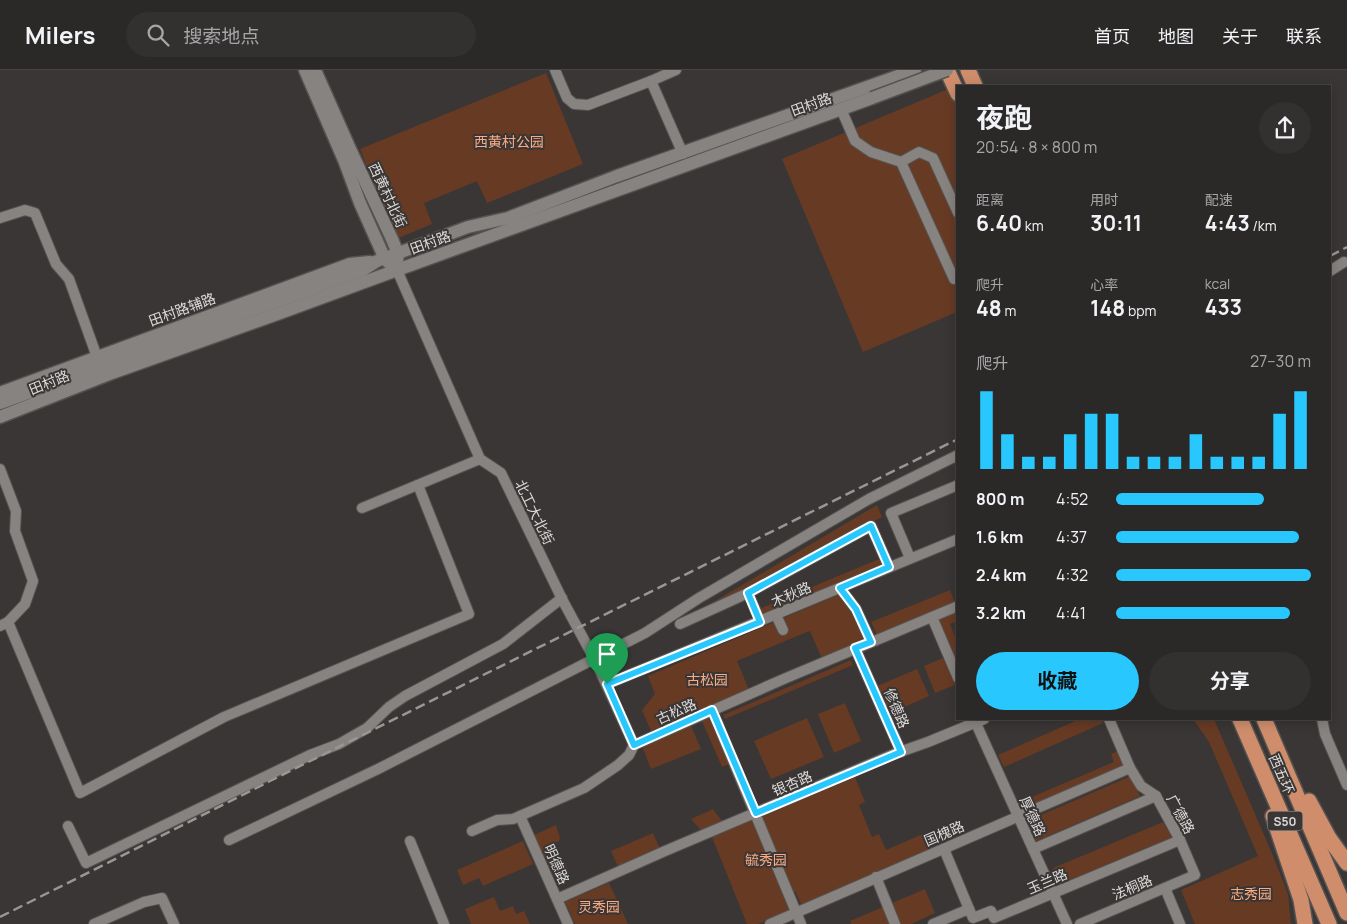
<!DOCTYPE html>
<html lang="zh">
<head>
<meta charset="utf-8">
<style>
  body { margin:0; font-family:Manrope,"Noto Sans SC",sans-serif; background:#333030; color:#f1f3f6; height:100vh; display:flex; flex-direction:column; font-size:19px; white-space:nowrap }
  * { box-sizing:border-box; margin:0 }
  p { font-size:16px; color:#a6a6a8 }
  .icon { flex:none; width:28px; height:28px; fill:none; stroke:currentColor; stroke-width:2; stroke-linecap:round; stroke-linejoin:round }
  .map { position:relative; flex:1; overflow:hidden }
  .drawer { position:absolute; left:956px; top:15px; width:375px; height:635px; display:flex; flex-direction:column; background:#2b2828; border-radius:0px; box-shadow:0 2px 12px #0003,0 0 0 1px #474445 }
  .drawer>* { flex:none }
  .pin { position:absolute; display:grid; place-items:center; width:42px; height:42px; color:#fff; margin:-51px -21px; border-radius:50% 50% 50% 0; rotate:-45deg; box-shadow:0 0 5px #0007 }
  .pin .icon { rotate:45deg }
  .round { display:grid; place-items:center; flex:none; width:52px; height:52px; border-radius:26px; background:#333030 }
  .summary { display:flex; align-items:center; justify-content:space-between; height:85px; padding:0 20px }
  h1 { font-size:28px; font-weight:700; line-height:38px }
  .stats { display:grid; grid-template-columns:repeat(3,1fr); gap:8px; height:85px; padding:5px 20px }
  .stats div { display:grid; align-content:center }
  .stats b { font-size:21px; font-weight:700 }
  .stats small { font-size:14px; font-weight:400 }
  .stats p { font-size:14px }
  .chart { height:140px; padding:10px 20px }
  .chart p { display:flex; justify-content:space-between }
  .chart svg { width:100%; height:90px; margin-top:5px; stroke:#28c8ff; stroke-width:6 }
  .cta { display:flex; gap:10px; margin-top:auto; padding:10px 20px }
  .cta a { flex:1; height:58px; border-radius:30px; background:#28c8ff; color:#111; font-size:20px; font-weight:700; line-height:58px; text-align:center }
  .cta a+a { background:#333030; color:#f1f3f6 }
  ul { padding:0 20px; list-style:none; font-size:16px }
  li { display:grid; grid-template-columns:80px 60px 1fr; align-items:center; height:38px }
  li i { height:12px; border-radius:6px; background:#28c8ff }
  header { display:flex; align-items:center; gap:30px; box-sizing:border-box; height:70px; padding:0 25px; background:#2b2828; border-bottom:1px solid #474445 }
  header strong { font-size:24px }
  nav { display:flex; gap:28px; margin-inline-start:auto; font-size:18px }
  .search { width:350px; height:45px; background:#333030; display:flex; align-items:center; gap:12px; box-sizing:border-box; padding:0 18px; border-radius:28px; color:#a6a6a8; font-size:19px }
  .map>svg:first-child { display:block }
</style>
</head>
<body>
<header>
<strong>Milers</strong>
<div class="search"><svg class="icon" aria-label="search" viewBox="0 0 24 24"><circle cx="10" cy="10" r="6"/><path d="M15 15l6 6"/></svg>搜索地点</div>
<nav><a>首页</a><a>地图</a><a>关于</a><a>联系</a></nav>
</header>
<div class="map">
<svg width="1347" height="854" viewBox="0 0 1347 854">
  <rect width="100%" height="100%" fill="#393635"/>
  <g fill="#673a23">
    <path d="M546,3L583,94L487,133L477,111L424,133L432,154L396,169L360,79Z"/>
    <path d="M953,17L958,27L957,242L863,282L782,89Z"/>
    <path d="M877,435L882,447L747,521L683,550Z"/>
    <path d="M879,489L882,496L762,546L759,539Z"/>
    <path d="M950,520L955,533L877,565L871,552Z"/>
    <path d="M840,524L853,540L865,570L822,589L810,561L807,562L737,591L749,620L651,661L642,640L655,624L648,606Z"/>
    <path d="M957,540V551L950,554L957,572V600L936,549Z"/>
    <path d="M943,588L955,615L935,623L924,596Z"/>
    <path d="M851,590L853,595L725,649L723,645Z"/>
    <path d="M917,599L929,626L889,644L877,616Z"/>
    <path d="M845,633L861,671L834,683L818,644Z"/>
    <path d="M712,647L731,693L722,697L702,651Z"/>
    <path d="M807,648L824,687L771,709L754,671Z"/>
    <path d="M1080,649H1101L1103,653L1004,697L998,685Z"/>
    <path d="M1193,649H1214L1271,781L1288,824L1291,854H1195L1181,820L1258,786L1209,672Z"/>
    <path d="M691,656L701,679L651,699L642,676Z"/>
    <path d="M1118,681L1125,696L1023,740L1020,732L1114,692L1111,684Z"/>
    <path d="M1131,706L1140,726L1036,771L1027,751Z"/>
    <path d="M855,707L865,732L859,735L872,767L879,764L886,780L925,763L932,779L802,836L795,821L783,826L789,841L758,854H747L712,767Z"/>
    <path d="M713,739L722,751L701,760L691,749Z"/>
    <path d="M1163,752L1172,767L1060,814L1053,798Z"/>
    <path d="M556,755L560,768L559,771L547,776C553,791 570,784 568,808L560,811L547,795L534,765Z"/>
    <path d="M653,763L660,779L618,797L611,781Z"/>
    <path d="M523,771L533,794L483,816L479,808L463,815L457,800Z"/>
    <path d="M609,813L628,854H575L565,832Z"/>
    <path d="M925,819L935,843L911,854H851L850,851Z"/>
    <path d="M494,827L500,841L513,836L516,844L524,841L530,854H471L465,839Z"/>
  </g>
  <g fill="none" stroke-linecap="round" stroke-linejoin="round">
    <g stroke="#555351" stroke-width="12">
      <g id="street">
        <path d="M555,0L567,28L574,34L588,35L651,11L676,0"/>
        <path d="M651,11L683,84"/>
        <path d="M841,39L855,71L871,82L901,92L954,209H958"/>
        <path d="M901,92L919,82L933,88L958,143"/>
        <path d="M0,148L25,140L35,143L56,194L69,209L97,287"/>
        <path d="M397,200L480,389L501,403L563,531L596,592L634,675"/>
        <path d="M1330,201L1344,192"/>
        <path d="M0,399L16,441L15,461L33,511L25,534L8,552"/>
        <path d="M362,438L480,389"/>
        <path d="M910,488L891,443L958,415"/>
        <path d="M840,518L856,539L871,572"/>
        <path d="M748,523L760,551"/>
        <path d="M776,545L783,560"/>
        <path d="M932,547L958,608"/>
        <path d="M680,554L748,523L871,456L889,497"/>
        <path d="M0,556L8,552L80,723L224,647L469,544L418,415"/>
        <path d="M855,578L901,682"/>
        <path d="M607,614L958,469"/>
        <path d="M712,640L801,854"/>
        <path d="M974,649L1067,854"/>
        <path d="M1322,649L1325,664L1347,715"/>
        <path d="M520,746L568,854"/>
        <path d="M68,756L86,793L310,685L339,674L367,658L389,637L405,626L503,574L562,528"/>
        <path d="M472,761L497,750L513,749L584,718L618,695L629,685L634,675L786,608L958,536"/>
        <path d="M229,770L378,699L645,563L699,528L869,429L958,385"/>
        <path d="M410,771L444,854"/>
        <path d="M944,779L969,839"/>
        <path d="M1033,779L1156,726"/>
        <path d="M876,807L895,854"/>
        <path d="M1165,818L1180,854"/>
        <path d="M557,829L665,781L894,684L928,672L984,649"/>
        <path d="M94,854L144,832L162,828L174,854"/>
        <path d="M770,854L1130,698"/>
        <path d="M933,854L969,839L973,848L991,841L994,848L1180,770"/>
        <path d="M1080,854L1195,805L1180,770L1156,726L1141,716L1130,698L1109,649"/>
      </g>
    </g>
    <g stroke="#555351" stroke-width="15">
      <g id="secondary">
        <path d="M305,0L344,90L360,133L385,189L391,195"/>
        <path d="M315,0L350,79L392,169L398,184L397,192"/>
        <path d="M0,323L350,194L370,192"/>
        <path d="M0,333L363,200L377,191L468,157L508,148L617,106L915,0"/>
        <path d="M0,347L112,303L280,243L397,200L872,28"/>
      </g>
    </g>
    <g stroke="#555351" stroke-width="18">
      <g id="highway">
        <path d="M947,0L958,24"/>
        <path d="M968,0L975,16"/>
        <path d="M1240,649L1329,854"/>
        <path d="M1264,649L1347,843"/>
        <path d="M1309,731L1329,768L1347,793"/>
        <path d="M1273,746L1301,830L1305,854"/>
      </g>
    </g>
    <use href="#street" stroke="#868381" stroke-width="10"/>
    <use href="#secondary" stroke="#868381" stroke-width="12"/>
    <use href="#highway" stroke="#cf8d6c" stroke-width="15"/>
    <g stroke="#999796" stroke-width="2.5" stroke-dasharray="10 5" stroke-linecap="butt">
      <path d="M1330,186L1347,177"/>
      <path d="M0,847L270,711L958,369"/>
    </g>
    <g stroke="#555351" stroke-width="15" stroke-linecap="butt">
      <path id="secondary-bridge" d="M872,28L947,0"/>
    </g>
    <use href="#secondary-bridge" stroke="#868381" stroke-width="12"/>
  </g>
  <g fill="none" stroke-linecap="round" stroke-linejoin="round">
    <g stroke="#fff" stroke-width="10">
      <path id="route" d="M871,456L889,497L840,518L856,539L871,572L855,578L901,682L756,743L712,640L634,675L607,614L760,552L748,523Z"/>
    </g>
    <use href="#route" stroke="#28c8ff" stroke-width="6"/>
  </g>
  <g text-anchor="middle" dominant-baseline="central" stroke-width="4" stroke-linejoin="round" paint-order="stroke">
    <rect fill="#393635" stroke="#aba9a8" stroke-width="1" x="1267.5" y="741.5" width="35" height="19" rx="4"/>
    <g font-size="12" font-weight="bold" fill="#dcdad9">
      <text x="1285" y="751">S50</text>
    </g>
    <g font-size="14" fill="#dcdad9" stroke="#393635">
      <text transform="translate(811 34) rotate(-20)">田村路</text>
      <text transform="translate(388 125) rotate(65)">西黄村北街</text>
      <text transform="translate(430 172) rotate(-20)">田村路</text>
      <text transform="translate(182 239) rotate(-20)">田村路辅路</text>
      <text transform="translate(49 312) rotate(-22)">田村路</text>
      <text transform="translate(535 442) rotate(64)">北工大北街</text>
      <text transform="translate(791 524) rotate(-23)">木秋路</text>
      <text transform="translate(897 638) rotate(67)">修德路</text>
      <text transform="translate(676 641) rotate(-24)">古松路</text>
      <text transform="translate(1282 704) rotate(66)">西五环</text>
      <text transform="translate(792 713) rotate(-23)">银杏路</text>
      <text transform="translate(1181 744) rotate(62)">广德路</text>
      <text transform="translate(1033 746) rotate(65)">厚德路</text>
      <text transform="translate(944 763) rotate(-23)">国槐路</text>
      <text transform="translate(557 794) rotate(66)">明德路</text>
      <text transform="translate(1047 811) rotate(-23)">玉兰路</text>
      <text transform="translate(1132 817) rotate(-23)">法桐路</text>
    </g>
    <g font-size="14" fill="#fbab83" stroke="#393635">
      <text x="509" y="71">西黄村公园</text>
      <text x="707" y="609">古松园</text>
      <text x="766" y="789">毓秀园</text>
      <text x="1251" y="823">志秀园</text>
      <text x="599" y="836">灵秀园</text>
    </g>
  </g>
</svg>
<div class="pin" style="left:607px;top:614px;background:#1e9e55"><svg class="icon" aria-label="arrive" viewBox="0 0 24 24"><path d="M6 21V4h12l-3 4 3 4H6"/></svg></div>
<section class="drawer">
<div class="summary"><div><h1>夜跑</h1><p>20:54 · 8 × 800 m</p></div><a class="round"><svg class="icon" aria-label="share" viewBox="0 0 24 24"><path d="M12 15V3M7 8l5-5 5 5M5 13v7h14v-7"/></svg></a></div>
<div class="stats">
<div><p>距离</p><b>6.40<small> km</small></b></div>
<div><p>用时</p><b>30:11</b></div>
<div><p>配速</p><b>4:43<small> /km</small></b></div>
</div>
<div class="stats">
<div><p>爬升</p><b>48<small> m</small></b></div>
<div><p>心率</p><b>148<small> bpm</small></b></div>
<div><p>kcal</p><b>433</b></div>
</div>
<div class="chart"><p><span>爬升</span>27–30 m</p>
<svg viewBox="0 0 160 44" preserveAspectRatio="none"><path d="M5 44V6M15 44V27M25 44V38M35 44V38M45 44V27M55 44V17M65 44V17M75 44V38M85 44V38M95 44V38M105 44V27M115 44V38M125 44V38M135 44V38M145 44V17M155 44V6"/></svg>
</div>
<ul>
<li><b>800 m</b>4:52<i style="width:76%"></i></li>
<li><b>1.6 km</b>4:37<i style="width:94%"></i></li>
<li><b>2.4 km</b>4:32<i style="width:100%"></i></li>
<li><b>3.2 km</b>4:41<i style="width:89%"></i></li>
</ul>
<div class="cta"><a>收藏</a><a>分享</a></div>
</section>
</div>
</body>
</html>
